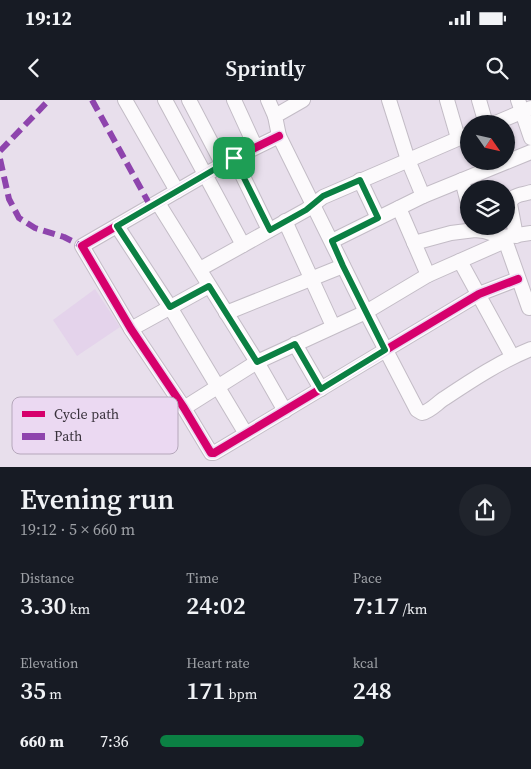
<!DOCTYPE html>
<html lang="en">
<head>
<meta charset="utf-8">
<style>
  body { margin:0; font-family:"Source Serif 4",serif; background:#20242c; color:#f1f3f6; height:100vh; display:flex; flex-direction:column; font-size:19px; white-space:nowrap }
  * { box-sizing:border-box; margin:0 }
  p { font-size:16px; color:#9ea1a6 }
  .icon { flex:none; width:28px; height:28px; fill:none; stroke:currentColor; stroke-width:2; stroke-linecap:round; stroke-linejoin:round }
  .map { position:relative; height:367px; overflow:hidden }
  .panel { display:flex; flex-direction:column; background:#171b24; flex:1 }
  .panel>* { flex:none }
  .needle { width:32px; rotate:124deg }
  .controls { position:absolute; left:460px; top:15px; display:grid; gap:10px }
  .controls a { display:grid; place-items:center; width:55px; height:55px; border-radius:50%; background:#171b24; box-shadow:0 1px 4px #0004; font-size:25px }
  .pin { position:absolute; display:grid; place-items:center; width:42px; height:42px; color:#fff; margin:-21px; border-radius:10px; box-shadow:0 2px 8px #0006 }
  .round { display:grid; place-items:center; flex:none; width:52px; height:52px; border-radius:26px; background:#20242c }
  .head { display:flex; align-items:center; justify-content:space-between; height:85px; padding:0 20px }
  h1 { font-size:28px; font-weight:600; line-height:38px }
  .stats { display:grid; grid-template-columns:repeat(3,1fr); gap:8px; height:85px; padding:5px 20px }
  .stats div { display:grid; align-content:center }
  .stats b { font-size:25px; font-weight:600 }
  .stats small { font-size:14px; font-weight:400 }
  .stats p { font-size:14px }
  ul { padding:0 20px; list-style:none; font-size:16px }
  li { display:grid; grid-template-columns:80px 60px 1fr; align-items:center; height:38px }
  li i { height:12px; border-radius:6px; background:#0b8043 }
  .status { display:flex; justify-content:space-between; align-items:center; height:35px; padding:0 25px; background:#171b24; direction:ltr }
  .status svg { height:14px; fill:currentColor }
  header { display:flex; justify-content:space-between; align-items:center; height:65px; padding:0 20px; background:#171b24; font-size:22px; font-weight:600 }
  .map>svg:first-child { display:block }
</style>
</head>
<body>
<div class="status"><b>19:12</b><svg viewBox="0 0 49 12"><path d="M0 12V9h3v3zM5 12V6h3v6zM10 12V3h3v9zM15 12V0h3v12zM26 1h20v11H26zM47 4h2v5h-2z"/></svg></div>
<header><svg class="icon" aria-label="back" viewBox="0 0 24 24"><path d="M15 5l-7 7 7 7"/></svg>Sprintly<svg class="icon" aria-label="search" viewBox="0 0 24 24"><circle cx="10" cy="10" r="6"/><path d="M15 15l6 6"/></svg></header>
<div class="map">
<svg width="531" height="367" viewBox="0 0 531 367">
  <rect width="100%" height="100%" fill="#e8dfec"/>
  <path fill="#e4d3eb" d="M95,189L120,227L77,256L53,220Z"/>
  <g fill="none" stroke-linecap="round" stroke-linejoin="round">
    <g stroke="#c3bcc6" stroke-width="16">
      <g id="minor">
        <path d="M125,0L177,91"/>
        <path d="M165,0L243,145"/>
        <path d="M189,0L223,65"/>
        <path d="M234,0L255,46"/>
        <path d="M268,0L275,16"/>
        <path d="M303,0L275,16L279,36L366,212L417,310L422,313C431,311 438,302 445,298C472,280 501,261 531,249"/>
        <path d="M389,0L408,60L423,96"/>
        <path d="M447,0L458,38"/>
        <path d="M479,0L486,24"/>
        <path d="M518,0L531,38"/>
        <path d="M493,24L531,8"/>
        <path d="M279,36L234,58L82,146L131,229L184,308L211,353H214L479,194L518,179"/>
        <path d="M234,58L269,130"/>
        <path d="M360,80L378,118"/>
        <path d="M462,80L469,107"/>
        <path d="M158,103L257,262L285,311"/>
        <path d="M399,108L428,175"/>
        <path d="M285,121L333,226"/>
        <path d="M117,126L170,207L246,334"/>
        <path d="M516,136L510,104C512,94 522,95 531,92"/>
        <path d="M504,137L529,208"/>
        <path d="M332,141L423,96L531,52"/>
        <path d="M414,143L451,133L475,130L484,131L504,137L531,133"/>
        <path d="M460,161L512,256"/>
        <path d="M200,169L306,110L323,97L469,34"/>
        <path d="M226,213L343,166"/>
        <path d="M131,229L209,186"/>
        <path d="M295,244L321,289"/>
        <path d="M184,308L257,262L366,212L428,175L505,141"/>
      </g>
    </g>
    <use href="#minor" stroke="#fcfafc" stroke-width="14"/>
    <g stroke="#8e44ad" stroke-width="6" stroke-dasharray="12 6" stroke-linecap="butt">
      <path d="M92,0L151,107"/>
      <path d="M0,51L49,0"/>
      <path d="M0,59L9,99L19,118L35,128L64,137L82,146"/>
    </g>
    <g stroke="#ebd9f2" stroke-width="11">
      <path id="cycleway" d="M279,36L234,58L82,146L131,229L184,308L211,353H214L479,194L518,179"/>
    </g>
    <use href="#cycleway" stroke="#d6006c" stroke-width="8"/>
  </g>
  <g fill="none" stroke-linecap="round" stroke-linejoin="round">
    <g stroke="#fff" stroke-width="10">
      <path id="route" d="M234,58L270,130L306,110L323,96L360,80L378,118L332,141L343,166L385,250L321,289L295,244L257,262L209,186L170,207L117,126Z"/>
    </g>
    <use href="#route" stroke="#0b8043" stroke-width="6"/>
  </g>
  <rect x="12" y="297" width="166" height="57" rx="8" fill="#ebd9f2" stroke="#b5a7bb" stroke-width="1"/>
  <rect x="22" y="311" width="23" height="6" fill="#d6006c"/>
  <rect x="22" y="333" width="23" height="7" fill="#8e44ad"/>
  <g font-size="14" fill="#38313b">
    <text x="54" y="319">Cycle path</text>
    <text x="54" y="341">Path</text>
  </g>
</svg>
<div class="controls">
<a><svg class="needle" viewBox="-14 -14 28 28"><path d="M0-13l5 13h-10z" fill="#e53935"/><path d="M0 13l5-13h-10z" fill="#9ea1a6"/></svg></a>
<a><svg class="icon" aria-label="layers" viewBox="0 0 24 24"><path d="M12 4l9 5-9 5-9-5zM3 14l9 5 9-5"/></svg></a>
</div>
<div class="pin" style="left:234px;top:58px;background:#1e9e55"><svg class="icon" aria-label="arrive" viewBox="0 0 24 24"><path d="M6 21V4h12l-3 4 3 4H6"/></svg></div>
</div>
<section class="panel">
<div class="head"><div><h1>Evening run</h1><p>19:12 · 5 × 660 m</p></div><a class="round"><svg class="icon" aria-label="share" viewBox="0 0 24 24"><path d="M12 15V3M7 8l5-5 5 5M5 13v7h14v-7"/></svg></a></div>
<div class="stats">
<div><p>Distance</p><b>3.30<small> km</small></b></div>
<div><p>Time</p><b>24:02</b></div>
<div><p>Pace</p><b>7:17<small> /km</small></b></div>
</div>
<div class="stats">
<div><p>Elevation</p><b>35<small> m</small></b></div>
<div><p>Heart rate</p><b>171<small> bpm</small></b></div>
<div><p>kcal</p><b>248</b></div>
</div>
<ul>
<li><b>660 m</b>7:36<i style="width:58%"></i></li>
</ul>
</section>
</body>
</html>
